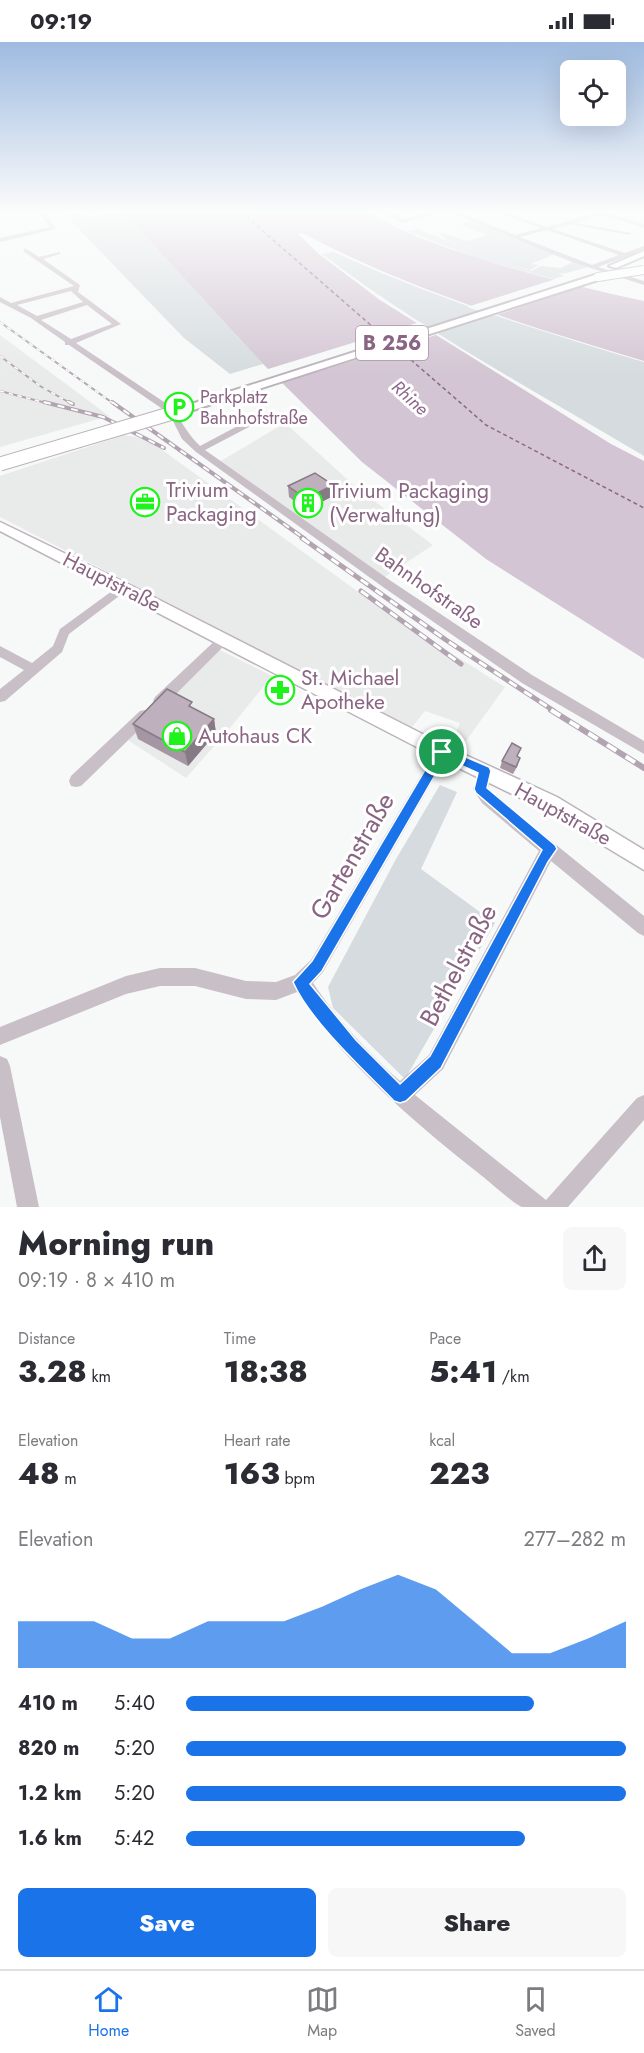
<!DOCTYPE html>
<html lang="en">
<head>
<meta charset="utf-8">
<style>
  body { margin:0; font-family:Jost,sans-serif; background:#f7f7f7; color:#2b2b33; height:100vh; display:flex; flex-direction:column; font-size:22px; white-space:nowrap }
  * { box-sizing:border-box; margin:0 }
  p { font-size:20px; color:#7c7c81 }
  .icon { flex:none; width:33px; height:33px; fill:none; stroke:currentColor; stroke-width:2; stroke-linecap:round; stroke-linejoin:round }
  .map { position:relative; height:1165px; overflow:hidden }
  .side { display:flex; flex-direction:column; background:#fff; flex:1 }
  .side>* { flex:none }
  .buttons { position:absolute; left:560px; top:18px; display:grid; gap:12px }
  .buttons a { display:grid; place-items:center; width:66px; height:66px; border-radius:9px; background:#fff; box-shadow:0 6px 24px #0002; font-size:30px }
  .pin { position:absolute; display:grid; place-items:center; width:51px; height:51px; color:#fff; margin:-26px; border:3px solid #fff; border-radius:50%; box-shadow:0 2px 6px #0007 }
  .round { display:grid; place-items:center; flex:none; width:63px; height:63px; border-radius:9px; background:#f7f7f7 }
  .overview { display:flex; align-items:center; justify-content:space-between; height:102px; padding:0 18px }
  h1 { font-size:33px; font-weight:800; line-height:45px }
  .metrics { display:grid; grid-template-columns:repeat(3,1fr); gap:9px; height:102px; padding:6px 18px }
  .metrics div { display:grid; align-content:center }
  .metrics b { font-size:30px; font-weight:800 }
  .metrics small { font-size:16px; font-weight:400 }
  .metrics p { font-size:16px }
  .chart { height:168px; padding:12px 18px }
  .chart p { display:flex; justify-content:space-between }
  .chart svg { width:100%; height:108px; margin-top:6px; fill:#1a73e8; opacity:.7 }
  .button { display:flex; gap:12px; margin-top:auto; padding:12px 18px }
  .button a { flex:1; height:69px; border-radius:9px; background:#1a73e8; color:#fff; font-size:24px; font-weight:800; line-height:69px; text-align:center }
  .button a+a { background:#f7f7f7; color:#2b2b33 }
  ul { padding:0 18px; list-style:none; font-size:20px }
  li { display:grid; grid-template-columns:96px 72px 1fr; align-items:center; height:45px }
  li i { height:15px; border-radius:8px; background:#1a73e8 }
  .status { display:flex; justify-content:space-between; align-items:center; height:42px; padding:0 30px; background:#fff; direction:ltr }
  .status svg { height:16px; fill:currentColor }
  .tabs { display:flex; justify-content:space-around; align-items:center; height:84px; border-top:2px solid #e1e1e2; background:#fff; font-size:16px; color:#7c7c81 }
  .tabs a { display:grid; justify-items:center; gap:3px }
  .tabs .current { color:#1a73e8 }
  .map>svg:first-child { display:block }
</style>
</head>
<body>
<div class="status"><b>09:19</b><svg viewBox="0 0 49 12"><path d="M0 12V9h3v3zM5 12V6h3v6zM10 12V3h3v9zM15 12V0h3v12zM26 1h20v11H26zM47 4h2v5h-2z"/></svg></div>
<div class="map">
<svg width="644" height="1165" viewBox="0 0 644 1165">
  <rect width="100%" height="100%" fill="#f6f9f8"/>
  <g fill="#e9eaea">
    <path d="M0,293L109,374L0,405Z"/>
    <path d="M285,381L357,446L433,503L383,536L219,420Z"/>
    <path d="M124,393L136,395L158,405L386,570L505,645L461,706L452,702L460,681L425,669L412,685L0,475V434Z"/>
    <path d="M218,607L272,634L225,692L186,736L128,698Z"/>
  </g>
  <g fill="#d5dbde">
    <path d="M66,170H78L84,176L108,172V170H123L263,322L230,332L184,296L73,181Z"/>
    <path d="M472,179L555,212L531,222L539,223L530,228L486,216L532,229L541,224L561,226L572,220L588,225L563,232L558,231L564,234L553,237L474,215L407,189L418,187L461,204L447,198L438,190L467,199L487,193L459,182Z"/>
    <path d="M334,210C433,256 540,289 644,320V414C535,349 423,289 322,212Z"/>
    <path d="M440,743L457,750L421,827L495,881L405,1037L333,966L328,945L396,817Z"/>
  </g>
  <path fill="#d3c5d3" d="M123,170H368C406,193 446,206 488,219C539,235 591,248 644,259V319C528,284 410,248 302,191L298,192L319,212L380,258L611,402L644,419V617L486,517L362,420L263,322Z"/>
  <g fill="#f6f9f8">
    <path d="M559,236L586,243L494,274L467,265Z"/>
    <path d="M420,280L439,292L278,342L265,328Z"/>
  </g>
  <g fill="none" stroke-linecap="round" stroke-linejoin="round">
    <g stroke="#8c668b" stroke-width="1.5" stroke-dasharray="4 3" stroke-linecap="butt">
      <path d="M241,170L389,299"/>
      <path d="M395,304L486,383L644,466"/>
    </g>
    <g stroke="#beb3bc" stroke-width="3">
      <path id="major" d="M0,480L128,542L448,705L557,755L644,808V828L543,767L436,715L0,489Z"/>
    </g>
    <g stroke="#bcb3ba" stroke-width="4">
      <g id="highway">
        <path d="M644,209V214L616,226L609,224Z"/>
        <path d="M598,232L602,235L601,237L190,369H182L180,367L182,365Z"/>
      </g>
    </g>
    <g fill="#c9bfc7" fill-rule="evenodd">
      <path d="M38,170H44L56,187L0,200V196L50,185Z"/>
      <path d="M383,170H390L404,177L432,170H442L403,181Z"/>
      <path d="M450,170H458L515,193L541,186L496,170H504L547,185L600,170H612L609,172L644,182V186L603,173L575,181L632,191L629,193L570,182L553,187L625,211L644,204V208L598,225L644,239V243L572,220ZM547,188L619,213L592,223L520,195Z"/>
      <path d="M25,206L39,215L60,210V212L43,217L80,243L78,250L121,282L76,301L170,364C181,377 187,392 200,404L264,370H270V374L205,408L391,539L532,633L644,699V712L522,641L383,545L196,410L182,397L173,379L164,368L69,303H65V300L31,276L0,260V255L11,261L74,244L23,209ZM71,249L83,260L37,274L17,263ZM87,263L112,282L71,297L41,278Z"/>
      <path d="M123,541L127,542L129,545L127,548L69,592L62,610L5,659L0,660V647L24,628L0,615V604L32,621L53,604L60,587Z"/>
      <path d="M224,593L228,594L230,597L228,600L165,663L160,664L155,663L153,659L155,655L220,594Z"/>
      <path d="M145,668L150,669L152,673L150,677L81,744L76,745L71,744L69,739L71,734L140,669Z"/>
      <path d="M442,704L447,706L449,710L447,714L323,930L313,941C338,978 367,1010 400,1039L429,1013L539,809L482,761L473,747L480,725L485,723L490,725L492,729L488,746L492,751L644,874V894L638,891L551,819L443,1027L415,1053L546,1158L637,1056L644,1053V1078L568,1165C554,1165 536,1165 522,1165C515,1163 490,1140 482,1134C413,1079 347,1024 297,950L276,958L246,957L195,944H160L126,952L0,1003V985L126,934L160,926H195L246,939L276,940L295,933L311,918L437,706Z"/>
      <path d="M0,1014L7,1017L10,1024L39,1165H17L0,1075Z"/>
    </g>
    <use href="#major" fill="#fff" fill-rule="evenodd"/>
    <use href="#highway" fill="#fff" fill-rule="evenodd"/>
    <g stroke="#b2a4b0" stroke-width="2">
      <g id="rail-far3">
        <path d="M0,280L114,362"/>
        <path d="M0,314L40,344L72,362"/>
        <path d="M0,349L50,362"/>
      </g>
    </g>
    <g stroke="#b2a4b0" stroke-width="4">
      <g id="rail-far2">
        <path d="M44,360L103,375L164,406"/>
        <path d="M69,360L73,362"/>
        <path d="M112,360L305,497"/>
      </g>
    </g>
    <g stroke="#b2a4b0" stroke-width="5">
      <g id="rail-far1">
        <path d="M302,496L446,598L554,669"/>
        <path d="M361,549L461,622"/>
      </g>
    </g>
    <g stroke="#b2a4b0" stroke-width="6">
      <path id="rail" d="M551,668L644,726"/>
    </g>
    <use href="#rail-far3" stroke="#fff" stroke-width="1.5" stroke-dasharray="4.5" stroke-linecap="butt"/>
    <use href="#rail-far2" stroke="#fff" stroke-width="2" stroke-dasharray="7" stroke-linecap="butt"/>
    <use href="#rail-far1" stroke="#fff" stroke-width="3" stroke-dasharray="9" stroke-linecap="butt"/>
    <use href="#rail" stroke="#fff" stroke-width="4" stroke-dasharray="11" stroke-linecap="butt"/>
    <g stroke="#bcb3ba" stroke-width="10" stroke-linecap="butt">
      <path id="highway-bridge-far1" d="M598,235L644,228"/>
    </g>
    <g stroke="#bcb3ba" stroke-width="15" stroke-linecap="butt">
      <path id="highway-bridge" d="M0,422L186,367"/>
    </g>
    <use href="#highway-bridge-far1" stroke="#fff" stroke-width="8"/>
    <use href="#highway-bridge" stroke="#fff" stroke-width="13"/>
  </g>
  <g fill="#a497a3">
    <path d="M288,444L333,454L306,468L289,455Z"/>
    <path d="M193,666L214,677L216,691L188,724L138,697L133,682Z"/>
    <path d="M518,714V723L513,732L500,726L502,719Z"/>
  </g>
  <g fill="#867b84">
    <path d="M333,443V454L306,468V457Z"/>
    <path d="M214,677L216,691L188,724L185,710Z"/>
  </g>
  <g fill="#bfb0bd" stroke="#867b84" stroke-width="1.5">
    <path d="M315,431L333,443L306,457L288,444Z"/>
    <path d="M167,647L192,660L189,664L214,677L185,710L133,682Z"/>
    <path d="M512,701L521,706L517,714L520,716L516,725L502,719Z"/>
  </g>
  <linearGradient id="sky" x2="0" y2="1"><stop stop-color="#9fbbe0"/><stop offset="0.51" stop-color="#fbfcfc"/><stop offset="1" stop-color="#fbfcfc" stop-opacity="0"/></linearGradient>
  <rect width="644" height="333" fill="url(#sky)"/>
  <path fill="#1a73e8" stroke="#fff" stroke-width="1.5" fill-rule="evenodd" d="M442,705L489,725L491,729L487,746L555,803L557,807L548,820L441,1026L406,1059L400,1061L394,1059C364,1028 310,979 293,940L312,919L438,706ZM445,716L478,731L474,747L476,751L542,808L430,1014L400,1042L356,998L310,942L322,929Z"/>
  <defs>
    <g id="parking-ring" transform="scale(1.5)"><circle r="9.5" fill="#fff" stroke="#1ff31c" stroke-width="1.5"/><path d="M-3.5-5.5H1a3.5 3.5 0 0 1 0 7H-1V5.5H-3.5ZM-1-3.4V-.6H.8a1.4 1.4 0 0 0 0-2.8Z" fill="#1ff31c"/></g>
    <g id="office-ring" transform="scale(1.5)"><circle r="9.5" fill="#fff" stroke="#1ff31c" stroke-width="1.5"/><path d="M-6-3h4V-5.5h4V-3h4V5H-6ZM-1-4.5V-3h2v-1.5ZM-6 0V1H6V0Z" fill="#1ff31c"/></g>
    <g id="building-ring" transform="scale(1.5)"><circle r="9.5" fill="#fff" stroke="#1ff31c" stroke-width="1.5"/><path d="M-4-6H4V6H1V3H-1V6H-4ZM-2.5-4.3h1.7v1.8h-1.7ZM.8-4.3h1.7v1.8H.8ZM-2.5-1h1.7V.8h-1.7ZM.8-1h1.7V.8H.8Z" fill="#1ff31c"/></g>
    <g id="pharmacy-ring" transform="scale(1.5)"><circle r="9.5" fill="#fff" stroke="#1ff31c" stroke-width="1.5"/><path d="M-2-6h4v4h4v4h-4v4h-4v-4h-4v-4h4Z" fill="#1ff31c"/></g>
    <g id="shop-ring" transform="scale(1.5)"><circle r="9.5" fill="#fff" stroke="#1ff31c" stroke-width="1.5"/><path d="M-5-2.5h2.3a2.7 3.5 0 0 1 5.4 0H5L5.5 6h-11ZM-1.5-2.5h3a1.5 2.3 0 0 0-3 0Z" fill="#1ff31c"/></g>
  </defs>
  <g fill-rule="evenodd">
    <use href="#parking-ring" x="179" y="365"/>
    <use href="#office-ring" x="145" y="460"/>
    <use href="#building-ring" x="308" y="461"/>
    <use href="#pharmacy-ring" x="280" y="648"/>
    <use href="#shop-ring" x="177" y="694"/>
  </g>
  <g text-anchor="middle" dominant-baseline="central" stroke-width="6" stroke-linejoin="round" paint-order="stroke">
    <g font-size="18" fill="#8a6583" stroke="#fff" text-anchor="start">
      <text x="200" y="355">Parkplatz<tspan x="200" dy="21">Bahnhofstraße</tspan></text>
    </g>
    <g font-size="18" font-style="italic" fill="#8c668b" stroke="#fff">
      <text transform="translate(410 356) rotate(42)">Rhine</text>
    </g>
    <rect fill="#fff" stroke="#ad93a8" stroke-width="1.5" x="356" y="284" width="72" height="34" rx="4.5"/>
    <g font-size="20" font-weight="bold" fill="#8a6583">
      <text x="392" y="301">B 256</text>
    </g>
    <g font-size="21" fill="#8a6583" stroke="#fff" text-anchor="start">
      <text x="166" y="448">Trivium<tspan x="166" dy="24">Packaging</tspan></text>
      <text x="329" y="449">Trivium Packaging<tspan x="329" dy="24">(Verwaltung)</tspan></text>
      <text x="301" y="636">St. Michael<tspan x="301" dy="24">Apotheke</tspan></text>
      <text x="198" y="694">Autohaus CK</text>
    </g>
    <g font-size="21" fill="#8a6583" stroke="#fff">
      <text transform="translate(112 540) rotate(27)">Hauptstraße</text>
      <text transform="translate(429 546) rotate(35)">Bahnhofstraße</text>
      <text transform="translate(563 772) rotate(29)">Hauptstraße</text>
    </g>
    <g font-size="26" fill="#8a6583" stroke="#fff">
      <text transform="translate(352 814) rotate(-60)">Gartenstraße</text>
      <text transform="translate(458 923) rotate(-62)">Bethelstraße</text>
    </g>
  </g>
</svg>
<div class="buttons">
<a><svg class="icon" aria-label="locate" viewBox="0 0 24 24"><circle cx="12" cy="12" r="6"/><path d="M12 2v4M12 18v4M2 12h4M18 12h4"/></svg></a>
</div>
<div class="pin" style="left:442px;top:710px;background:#1e9e55"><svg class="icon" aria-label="arrive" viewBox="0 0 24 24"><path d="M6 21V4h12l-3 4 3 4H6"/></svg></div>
</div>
<section class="side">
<div class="overview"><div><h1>Morning run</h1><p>09:19 · 8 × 410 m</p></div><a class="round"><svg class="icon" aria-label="share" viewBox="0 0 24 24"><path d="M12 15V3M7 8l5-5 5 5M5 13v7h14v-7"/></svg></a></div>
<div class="metrics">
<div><p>Distance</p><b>3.28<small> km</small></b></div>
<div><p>Time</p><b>18:38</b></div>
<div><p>Pace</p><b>5:41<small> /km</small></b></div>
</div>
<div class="metrics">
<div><p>Elevation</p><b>48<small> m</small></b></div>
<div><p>Heart rate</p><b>163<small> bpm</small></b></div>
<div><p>kcal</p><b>223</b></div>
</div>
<div class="chart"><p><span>Elevation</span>277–282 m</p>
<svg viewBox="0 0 160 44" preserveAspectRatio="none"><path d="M0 44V25L10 25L20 25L30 32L40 32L50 25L60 25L70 25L80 19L90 12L100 6L110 12L120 25L130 38L140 38L150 32L160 25V44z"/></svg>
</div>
<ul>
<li><b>410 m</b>5:40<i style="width:79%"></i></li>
<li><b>820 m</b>5:20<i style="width:100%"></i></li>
<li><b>1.2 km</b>5:20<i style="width:100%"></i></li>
<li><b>1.6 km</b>5:42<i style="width:77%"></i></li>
</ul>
<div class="button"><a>Save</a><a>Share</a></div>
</section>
<nav class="tabs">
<a class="current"><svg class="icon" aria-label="home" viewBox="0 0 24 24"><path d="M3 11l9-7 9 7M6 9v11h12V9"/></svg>Home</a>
<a><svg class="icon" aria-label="map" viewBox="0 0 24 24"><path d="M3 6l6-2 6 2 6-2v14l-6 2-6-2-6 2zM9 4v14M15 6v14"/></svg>Map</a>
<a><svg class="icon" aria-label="saved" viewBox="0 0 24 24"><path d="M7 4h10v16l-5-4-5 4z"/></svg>Saved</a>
</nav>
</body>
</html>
